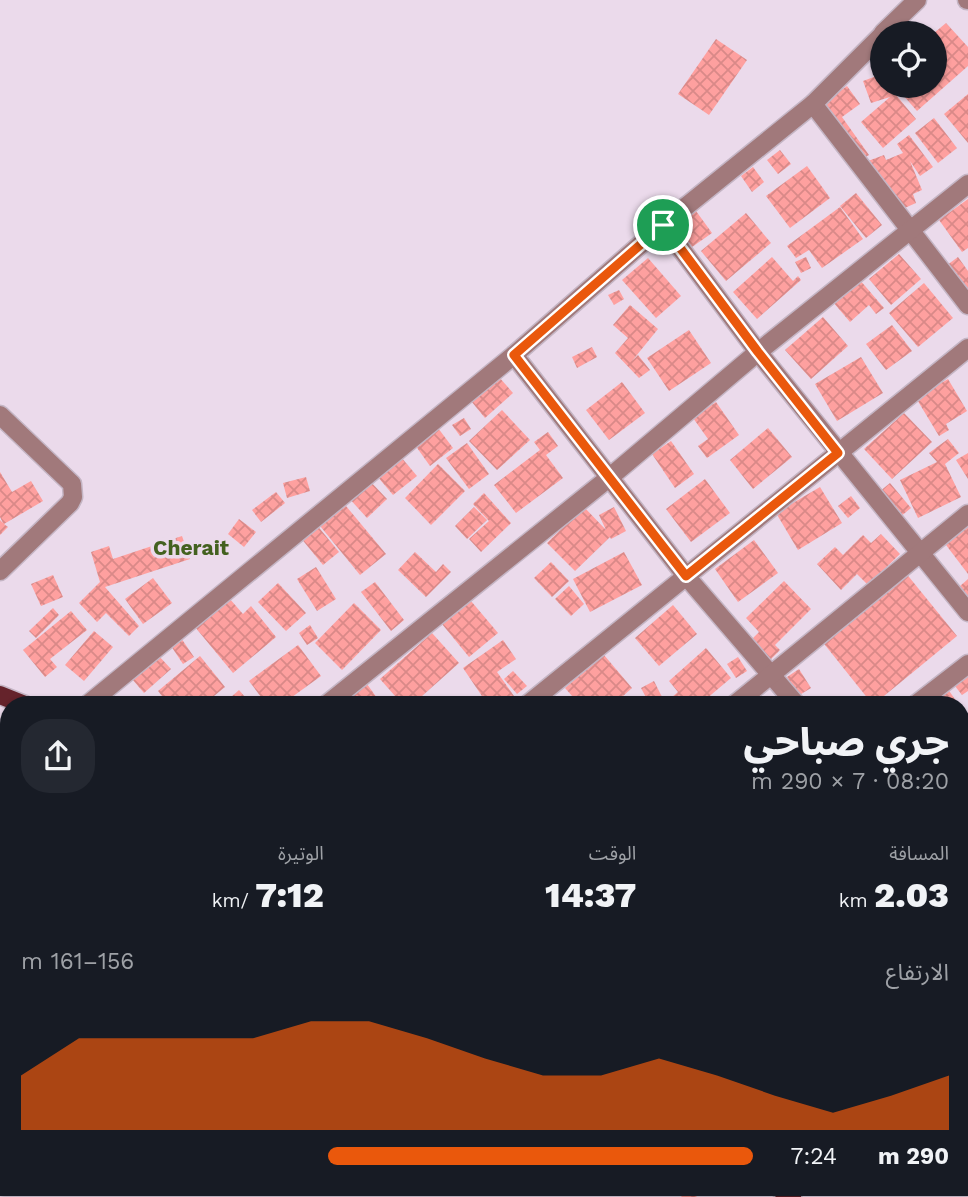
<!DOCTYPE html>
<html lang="ar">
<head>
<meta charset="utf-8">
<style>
  body { margin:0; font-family:"Work Sans","Noto Sans Arabic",sans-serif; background:#242831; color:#f1f3f6; direction:rtl; height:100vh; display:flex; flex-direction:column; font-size:26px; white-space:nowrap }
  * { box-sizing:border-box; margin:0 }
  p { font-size:23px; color:#9ea1a6 }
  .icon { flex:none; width:38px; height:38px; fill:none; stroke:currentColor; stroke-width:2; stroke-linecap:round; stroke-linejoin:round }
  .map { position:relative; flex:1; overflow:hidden; direction:ltr }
  .side { position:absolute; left:0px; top:696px; width:970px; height:500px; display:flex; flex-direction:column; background:#171b24; border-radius:28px 28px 0 0; box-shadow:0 2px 5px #0004; direction:rtl }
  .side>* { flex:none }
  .buttons { position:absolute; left:870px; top:21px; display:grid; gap:14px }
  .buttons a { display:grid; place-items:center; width:77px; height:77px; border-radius:50%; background:#171b24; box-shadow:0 2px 5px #0004; font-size:35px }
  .pin { position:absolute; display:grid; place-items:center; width:60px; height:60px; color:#fff; margin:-30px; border:4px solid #fff; border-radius:50%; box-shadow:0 2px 7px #0007 }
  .round { display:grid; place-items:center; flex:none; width:74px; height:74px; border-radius:28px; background:#242831 }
  .overview { display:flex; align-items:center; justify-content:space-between; height:119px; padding:0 21px }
  h1 { font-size:38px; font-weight:800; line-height:52px }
  .figures { display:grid; grid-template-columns:repeat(3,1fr); gap:10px; height:119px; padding:7px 21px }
  .figures div { display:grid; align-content:center }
  .figures b { font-size:35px; font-weight:800 }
  .figures small { font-size:19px; font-weight:400 }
  .figures p { font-size:19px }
  .chart { height:196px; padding:14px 21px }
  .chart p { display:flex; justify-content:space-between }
  .chart svg { width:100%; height:126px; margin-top:7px; fill:#ea580c; opacity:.7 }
  ul { padding:0 21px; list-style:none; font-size:23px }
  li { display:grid; grid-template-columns:112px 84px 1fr; align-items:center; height:52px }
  li i { height:18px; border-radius:9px; background:#ea580c }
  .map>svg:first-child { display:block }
</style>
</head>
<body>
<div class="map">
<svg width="968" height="1197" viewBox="0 0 968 1197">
  <defs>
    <pattern id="building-cross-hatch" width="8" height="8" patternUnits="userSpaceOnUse" patternTransform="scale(1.75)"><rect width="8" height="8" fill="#fea09f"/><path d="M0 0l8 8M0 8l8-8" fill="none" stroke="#d98988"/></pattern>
  </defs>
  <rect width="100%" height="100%" fill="#ebdaeb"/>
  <g fill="url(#building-cross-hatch)">
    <path d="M946,23L968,47V66L917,111L895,86H934V33Z"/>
    <path d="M716,39L747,60L709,115L678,94Z"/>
    <path d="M882,74V86H893L896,95L916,119L883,148L861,122L890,97L871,103L863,81Z"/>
    <path d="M847,86L860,104L842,117L869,155L853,165L814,110Z"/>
    <path d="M968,94V143L944,114Z"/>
    <path d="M934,118L957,148L938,163L915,133Z"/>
    <path d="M909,135L933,167L920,176L910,161L922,190L913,194L916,203L891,214L868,161L884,155L886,160L903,153L897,144Z"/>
    <path d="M780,150L791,164L778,174L767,160Z"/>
    <path d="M807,166L830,198L790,228L766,196Z"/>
    <path d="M753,167L764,182L752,192L741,176Z"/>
    <path d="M856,193L882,225L866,238L840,206Z"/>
    <path d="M968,199V248L962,252L939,220Z"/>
    <path d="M840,207L863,239L822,268L809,250L796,258L787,246Z"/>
    <path d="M696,211L712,233L682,254L667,233Z"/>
    <path d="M746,213L771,243L726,281L701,251Z"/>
    <path d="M899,254L921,279L891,305L869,279Z"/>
    <path d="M772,257L793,281L798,276L801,280L757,319L733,292Z"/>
    <path d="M806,257L811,268L801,273L795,262Z"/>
    <path d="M958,257L968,271V304L943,268Z"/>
    <path d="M648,258L681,296L656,318L622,280Z"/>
    <path d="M853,272L884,308L876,314L869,305L850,322L827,295Z"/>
    <path d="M924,283L953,318L918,347L889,313Z"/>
    <path d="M619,290L624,299L614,305L608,295Z"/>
    <path d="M630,305L658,329L632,361L638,355L650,370L639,378L615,353L628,338L613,325Z"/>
    <path d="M823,317L848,346L811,379L785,350Z"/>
    <path d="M892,325L912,351L886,370L866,344Z"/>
    <path d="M689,330L711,363L669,391L647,358Z"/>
    <path d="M592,347L597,357L577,368L572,357Z"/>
    <path d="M861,357L883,393L837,421L815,384Z"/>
    <path d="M499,377L513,393L485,418L471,401Z"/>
    <path d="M948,379L967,411L946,424L949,430L939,436L916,398Z"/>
    <path d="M622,382L645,413L609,440L586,410Z"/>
    <path d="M716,402L739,435L707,458L698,446L708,439L693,418Z"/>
    <path d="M502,410L530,440L497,470L469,441Z"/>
    <path d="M904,413L932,442L892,479L864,449Z"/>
    <path d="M464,418L471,429L460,436L452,425Z"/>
    <path d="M438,428L453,448L430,466L415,445Z"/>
    <path d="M768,428L792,457L753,489L730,460Z"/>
    <path d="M548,432L558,446L546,455L563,478L516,513L494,485L540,450L534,442Z"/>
    <path d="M948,439L959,453L945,464L961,497L918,518L900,480L937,462L929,453Z"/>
    <path d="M671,441L694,474L675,488L652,454Z"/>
    <path d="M467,443L489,474L469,489L446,458Z"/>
    <path d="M968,453V479L956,460Z"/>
    <path d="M401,457L417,476L393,495L377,476Z"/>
    <path d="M438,464L465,491L431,525L405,498Z"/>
    <path d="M0,472L12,492L31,481L43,501L4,524L8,527L0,535V520L3,523L0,517Z"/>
    <path d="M306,477L310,491L287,498L283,483Z"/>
    <path d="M368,479L387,499L367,518L348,497Z"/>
    <path d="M705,479L730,513L691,542L666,509Z"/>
    <path d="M890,483L911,508L900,517L879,492Z"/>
    <path d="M820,487L842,523L798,550L776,513Z"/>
    <path d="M276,492L285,503L261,522L252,510Z"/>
    <path d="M484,493L511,523L481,552L469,539L489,521L473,504Z"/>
    <path d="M851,496L860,508L848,518L838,506Z"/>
    <path d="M341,500L386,554L360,575L316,521Z"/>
    <path d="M474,507L487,520L467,539L455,526Z"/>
    <path d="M584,507L606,530L599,515L614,507L626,531L611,539L610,537L575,571L547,543Z"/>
    <path d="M239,519L256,532L244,547L228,534Z"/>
    <path d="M968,522V574L943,541Z"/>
    <path d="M316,524L339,552L323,565L300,537Z"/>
    <path d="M881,534L900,554L868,585L857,574L841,590L817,564L835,547L843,555L863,535L871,543Z"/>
    <path d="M182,536L190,559L105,587L139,626L129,636L106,613L97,622L79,603L100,582L91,552L109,546L113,559Z"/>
    <path d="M754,540L778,573L738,602L715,569Z"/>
    <path d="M415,552L436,572L443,564L451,572L426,597L398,570Z"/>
    <path d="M624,552L642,585L590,612L573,579Z"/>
    <path d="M551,562L569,581L552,597L534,578Z"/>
    <path d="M316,567L336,599L317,611L297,579Z"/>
    <path d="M905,572L957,636L873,705L821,640Z"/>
    <path d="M53,575L63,597L41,606L31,584Z"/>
    <path d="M153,578L172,603L143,624L125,599Z"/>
    <path d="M968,579V614L951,594Z"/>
    <path d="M784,581L811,609L775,645L780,650L767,663L748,643L759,632L746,618Z"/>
    <path d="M375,582L404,620L391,631L361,592Z"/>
    <path d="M278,583L306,613L286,631L258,602Z"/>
    <path d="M569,586L584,604L571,616L555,599Z"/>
    <path d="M229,598L243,614L251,606L276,637L233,673L195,627Z"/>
    <path d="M471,601L498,633L469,657L442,624Z"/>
    <path d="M354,603L381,630L342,670L315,643Z"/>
    <path d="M673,605L697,634L659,666L635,638Z"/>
    <path d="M53,608L59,615L36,638L29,631Z"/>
    <path d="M71,611L87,630L50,659L57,667L45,677L23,650Z"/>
    <path d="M310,625L318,638L307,645L299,633Z"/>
    <path d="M94,631L113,647L84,681L65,665Z"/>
    <path d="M432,633L459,663L412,705H403L380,679Z"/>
    <path d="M181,638L194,657L183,664L171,646Z"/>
    <path d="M503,640L516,659L497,672L514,696L501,705H488L463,668Z"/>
    <path d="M298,645L321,676L281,705H267L249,681Z"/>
    <path d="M706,648L731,678L699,705H691L685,699L677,705H650L641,688L654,681L665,703L678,692L669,681Z"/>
    <path d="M158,655L171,669L144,693L132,679Z"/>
    <path d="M604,655L632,688L613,705H580L565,688Z"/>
    <path d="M200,656L225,687L203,705H169L158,691Z"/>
    <path d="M738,657L747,671L736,678L727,664Z"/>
    <path d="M799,669L811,688L798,696L787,677Z"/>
    <path d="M513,671L527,686L517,694L504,679Z"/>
    <path d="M968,675V691L962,695L955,686Z"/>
    <path d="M367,684L382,705H338Z"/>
    <path d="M945,685L959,705H915Z"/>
    <path d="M239,690L252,705H222Z"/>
    <path d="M961,708L968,719V727L961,732Z"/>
    <path d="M968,825V876L961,867V830Z"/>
    <path d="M0,945L9,951V1021L0,1034Z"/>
    <path d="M968,1050V1101L961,1094V1058Z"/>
    <path d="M961,1101L968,1107V1112L961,1121Z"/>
    <path d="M676,1188H704L696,1197H682L674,1190Z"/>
  </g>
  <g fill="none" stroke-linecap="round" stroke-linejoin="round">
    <g stroke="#c4b5c4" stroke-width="21">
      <g id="minor">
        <path d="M967,0H968"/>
        <path d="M883,33L917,0"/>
        <path d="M813,104L968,305"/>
        <path d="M663,225L758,352L968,612"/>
        <path d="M514,355L686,576L797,705"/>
        <path d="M0,415L72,484L73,497L70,503L0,571"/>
        <path d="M87,705L514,355L663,225L813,104L882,35"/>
        <path d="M326,705L610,477L758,352L968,184"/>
        <path d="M527,705L968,348"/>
        <path d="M734,705L968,514"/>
        <path d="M915,705L968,664"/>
        <path d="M961,752L968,747"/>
        <path d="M961,827L968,821"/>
        <path d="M961,911L968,921"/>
        <path d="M961,1060L968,1051"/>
      </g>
    </g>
    <g stroke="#c4b5c4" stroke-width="21">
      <g id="major">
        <path d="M0,695L25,705"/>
        <path d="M779,1188L792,1197"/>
      </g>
    </g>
    <use href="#minor" stroke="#a1797b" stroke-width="18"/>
    <use href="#major" stroke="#65232b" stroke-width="18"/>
  </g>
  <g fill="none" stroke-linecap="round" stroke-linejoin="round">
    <g stroke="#fff" stroke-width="14">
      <path id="route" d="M663,225L758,352L838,453L686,576L514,355Z"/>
    </g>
    <use href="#route" stroke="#ea580c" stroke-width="9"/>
  </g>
  <g text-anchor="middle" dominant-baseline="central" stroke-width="7" stroke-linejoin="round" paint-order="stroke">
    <g font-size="21" font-weight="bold" fill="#43611f" stroke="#ebdaeb">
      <text x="191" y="547">Cherait</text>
    </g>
  </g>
</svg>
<div class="buttons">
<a><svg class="icon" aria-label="locate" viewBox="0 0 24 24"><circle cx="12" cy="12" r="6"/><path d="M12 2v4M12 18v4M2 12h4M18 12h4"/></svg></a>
</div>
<div class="pin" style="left:663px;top:225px;background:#1e9e55"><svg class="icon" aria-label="arrive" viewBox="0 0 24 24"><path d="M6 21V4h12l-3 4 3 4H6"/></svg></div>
<section class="side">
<div class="overview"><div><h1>جري صباحي</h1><p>08:20 · 7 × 290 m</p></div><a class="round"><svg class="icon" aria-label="share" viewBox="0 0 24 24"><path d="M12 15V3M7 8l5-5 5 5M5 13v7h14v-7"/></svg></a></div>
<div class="figures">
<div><p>المسافة</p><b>2.03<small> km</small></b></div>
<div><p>الوقت</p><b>14:37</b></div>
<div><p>الوتيرة</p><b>7:12<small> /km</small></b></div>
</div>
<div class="chart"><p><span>الارتفاع</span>156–161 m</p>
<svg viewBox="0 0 160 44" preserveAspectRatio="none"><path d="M0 44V25L10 12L20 12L30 12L40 12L50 6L60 6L70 12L80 19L90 25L100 25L110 19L120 25L130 32L140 38L150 32L160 25V44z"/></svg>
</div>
<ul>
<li><b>290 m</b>7:24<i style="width:58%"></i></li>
</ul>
</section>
</div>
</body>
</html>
